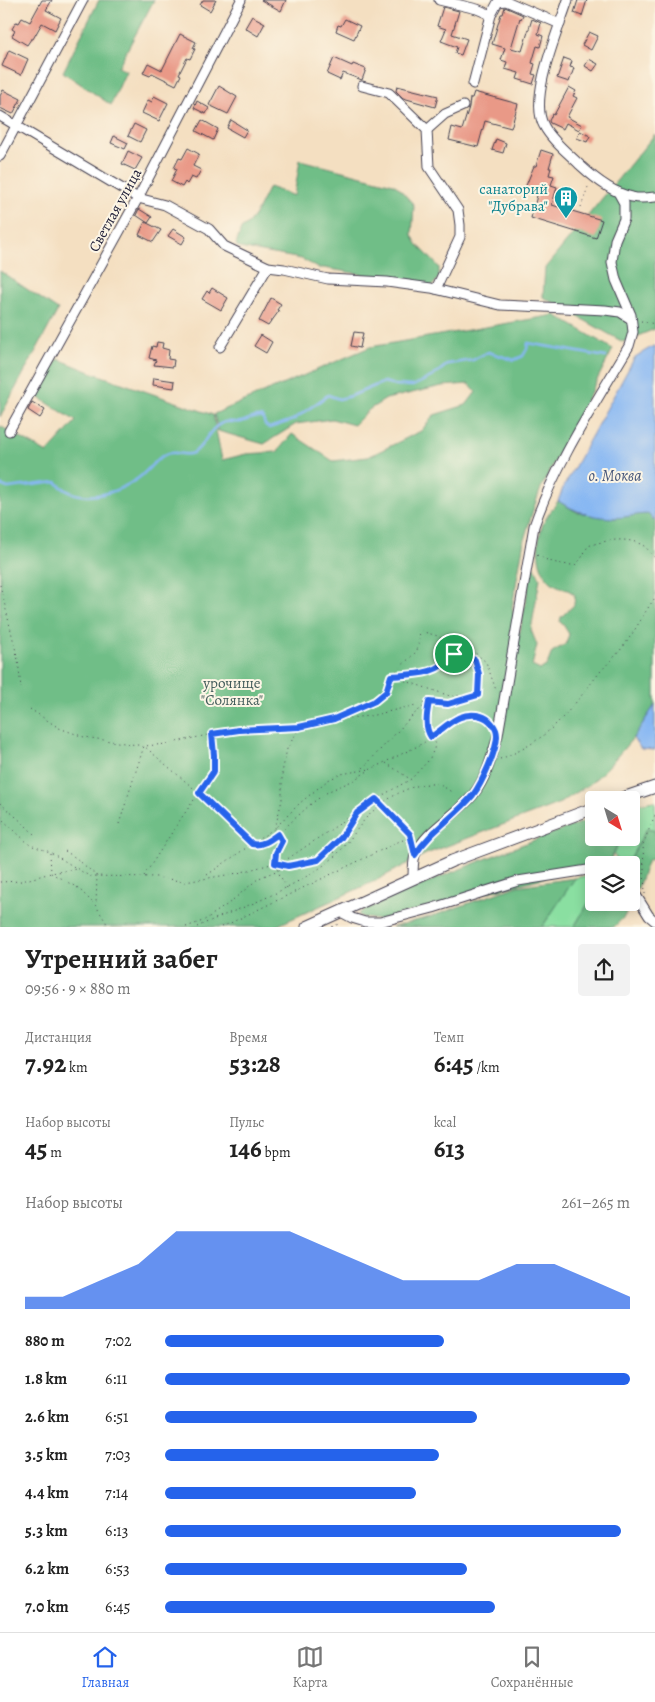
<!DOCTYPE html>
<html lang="ru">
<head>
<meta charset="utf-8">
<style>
  body { margin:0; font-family:Alegreya,serif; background:#f2f2f2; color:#222; height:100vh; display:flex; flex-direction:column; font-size:19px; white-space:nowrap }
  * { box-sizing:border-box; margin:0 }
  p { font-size:16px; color:#767676 }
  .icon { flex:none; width:28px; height:28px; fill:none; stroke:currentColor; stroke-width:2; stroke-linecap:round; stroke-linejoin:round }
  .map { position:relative; height:927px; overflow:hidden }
  .panel { display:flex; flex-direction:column; background:#fff; flex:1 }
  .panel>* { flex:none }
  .needle { width:32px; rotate:142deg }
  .controls { position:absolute; left:585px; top:791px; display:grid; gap:10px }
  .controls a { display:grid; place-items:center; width:55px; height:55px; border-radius:5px; background:#fff; box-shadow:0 2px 12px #0003; font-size:25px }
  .pin { position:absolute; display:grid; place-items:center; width:42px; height:42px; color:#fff; margin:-21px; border:2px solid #fff; border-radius:50%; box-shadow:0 1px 5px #0007 }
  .round { display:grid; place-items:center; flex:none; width:52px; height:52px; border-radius:5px; background:#f2f2f2 }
  .summary { display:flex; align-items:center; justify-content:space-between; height:85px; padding:0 25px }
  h1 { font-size:28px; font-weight:700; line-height:38px }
  .stats { display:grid; grid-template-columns:repeat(3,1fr); gap:8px; height:85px; padding:5px 25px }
  .stats div { display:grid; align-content:center }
  .stats b { font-size:25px; font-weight:700 }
  .stats small { font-size:14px; font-weight:400 }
  .stats p { font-size:14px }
  .chart { height:140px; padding:10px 25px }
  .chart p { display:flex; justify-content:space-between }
  .chart svg { width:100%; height:90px; margin-top:5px; fill:#2563eb; opacity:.7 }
  ul { padding:0 25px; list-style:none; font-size:16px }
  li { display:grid; grid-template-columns:80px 60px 1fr; align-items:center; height:38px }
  li i { height:12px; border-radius:6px; background:#2563eb }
  .tab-bar { display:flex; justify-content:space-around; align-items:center; height:70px; border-top:1px solid #e0e0e0; background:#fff; font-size:14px; color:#767676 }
  .tab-bar a { display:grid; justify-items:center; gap:2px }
  .tab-bar .active { color:#2563eb }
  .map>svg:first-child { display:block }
</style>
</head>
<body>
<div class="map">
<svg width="655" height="927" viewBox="0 0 655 927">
  <rect width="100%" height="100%" fill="#fcf5e5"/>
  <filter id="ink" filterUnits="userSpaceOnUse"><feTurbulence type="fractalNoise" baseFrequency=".02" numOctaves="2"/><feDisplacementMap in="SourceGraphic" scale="10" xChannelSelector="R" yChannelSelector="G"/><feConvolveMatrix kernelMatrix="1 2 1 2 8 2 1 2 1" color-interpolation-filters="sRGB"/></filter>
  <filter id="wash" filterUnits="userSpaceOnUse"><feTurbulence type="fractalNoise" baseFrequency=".0096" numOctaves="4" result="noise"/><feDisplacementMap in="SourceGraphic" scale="20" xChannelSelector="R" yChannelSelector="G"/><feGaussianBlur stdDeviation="1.12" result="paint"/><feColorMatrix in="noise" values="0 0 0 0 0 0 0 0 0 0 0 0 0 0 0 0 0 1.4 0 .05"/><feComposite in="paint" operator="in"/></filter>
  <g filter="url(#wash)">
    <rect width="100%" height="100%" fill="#f4dfc1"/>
    <g fill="#8adfa1" stroke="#56806e">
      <path d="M655,801V830L647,828L630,859L618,860L613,854L621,838H631V805Z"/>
      <path d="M594,874V894L574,927H542L575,878Z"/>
    </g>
    <g fill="#6fbe87" stroke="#487061">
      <path d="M99,0H154L118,67L126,71L111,105L63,72Z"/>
      <path d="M655,134V329L623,342L543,297L545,268Z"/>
      <path d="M300,160L393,184L398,187L414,205L412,235L417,244L439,267V278L432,286L324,268H318L302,259L240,248L236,245L241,229L249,223L257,211L269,187L294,196Z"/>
      <path d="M0,271L58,310L0,417Z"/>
      <path d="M555,315L613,349L541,488L533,510L524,540L512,607L519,637L532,568L535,567L540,578L531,630L537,645L532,666L540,670L547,665L552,652L566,644L569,634L564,626L560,622L561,617L574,605L575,595C565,586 558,589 549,580C536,565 536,542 543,524C547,516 553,508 558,501L577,512L615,518L635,514H648L655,521V705L633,738L607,768L590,784L560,803L426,854L375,881L274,927H0V426L47,453L76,421L35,395L58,359L93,373L213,415L222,460L246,454L277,452L292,434L333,461L368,457L421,431L434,415L466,405L476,392L469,384L442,386L386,399L370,409L354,425L332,419L296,424L264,444L218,431L214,414L370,347Z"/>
      <path d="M594,818V838H621L608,864L594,865L378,920L362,917L358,914L364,910C440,876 516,846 594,818Z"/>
      <path d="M647,828L655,830V859L648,860L637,890L631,882V865H620L618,860L630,859Z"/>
      <path d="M575,878L542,927H392L430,917L517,886Z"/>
      <path d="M594,894V902L631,903L624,917L614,927H574Z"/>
    </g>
    <g fill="#87b7f3" stroke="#546c97">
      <path d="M655,345V521L648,514C636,514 625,518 613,518C591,517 576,512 558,501L563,488L635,357Z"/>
      <path d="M655,705V750L641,749L633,738Z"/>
    </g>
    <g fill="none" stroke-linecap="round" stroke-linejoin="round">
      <path stroke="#87b7f3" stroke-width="2.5" d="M0,485L8,488L56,482C59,485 64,489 68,491C90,502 118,492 137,479C148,472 157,455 170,453C178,451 185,457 193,453C205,446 208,429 222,423C227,420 235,423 241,422C248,420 256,415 263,418L265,425L269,428L293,420L328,395L339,399L351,396L384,382L394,385L413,386L433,376L448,364L473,360L488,352L514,360L523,356L527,349L528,343L606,357"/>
    </g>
    <g id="blocks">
      <g fill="#e99987">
        <path d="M42,0H52L46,10L61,18L55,30L42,23L33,39H31L27,45L12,36L15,31L12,29L16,22L19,23L22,18L30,22Z"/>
        <path d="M203,0H216L210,11L200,5Z"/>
        <path d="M261,0H286L281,11Z"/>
        <path d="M578,0H587L582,16L574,13Z"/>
        <path d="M443,7L459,11L452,34L467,39L461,55L455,53L457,47L441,41L446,29L437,26Z"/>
        <path d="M505,7L523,15L521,19L520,18L511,48L522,51L532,19L541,23L538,34L543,36L540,47L537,46L532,63L535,64L532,74L536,75L533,84L517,79L519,73L505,69L507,62L501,60L505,48L492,44L501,14H503Z"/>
        <path d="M252,16L265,23L258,36L245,28Z"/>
        <path d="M345,19L360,26L354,39L336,31L338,25L341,26Z"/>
        <path d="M589,32L598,36L591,50L582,45Z"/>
        <path d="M180,34L196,42L193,48L195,49L190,59L187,58L179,74L181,75L176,85L152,73L150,76L143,73L148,63L162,70Z"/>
        <path d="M9,50L28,59L21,75L2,66Z"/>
        <path d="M334,58L352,66L353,64L366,69L362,80L343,73L340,80L327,74Z"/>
        <path d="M564,58L572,61L570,67L574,68L569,82L557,78Z"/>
        <path d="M589,59L598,64L593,71L585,66Z"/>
        <path d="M219,86L237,97L228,114L209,105Z"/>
        <path d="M397,86L438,96L435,107L403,98L396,91Z"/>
        <path d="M569,87L576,91L573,96L577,98L567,117L582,125L579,130L566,123L563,129L550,123L549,121L552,114L554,115Z"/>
        <path d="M3,90L21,99L13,114L0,108V96Z"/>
        <path d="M474,92L518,104L511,128L485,121L478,147L449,140L452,127L462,130L469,107L470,98H472Z"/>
        <path d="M154,96L168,103L159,121L142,113L148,100L152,102Z"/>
        <path d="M197,101L209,108L206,114L194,108Z"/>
        <path d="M202,120L218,129L213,140L196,131Z"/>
        <path d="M231,120L247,130L243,137L227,128Z"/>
        <path d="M134,124L146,130L140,142L128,136Z"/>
        <path d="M580,131L590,136L587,142L577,138Z"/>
        <path d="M114,136L128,143L125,149L111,143Z"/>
        <path d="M496,139L506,143L503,153L492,150Z"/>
        <path d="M188,148L199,154L193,166L201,170L196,179L191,177L187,184L185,182L182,187L171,181L177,169L174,168L179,158L182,159Z"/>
        <path d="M541,150L553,154L549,168H551L549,175L554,176L551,185L557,187L552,205L602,220L596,238L531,218L538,192L525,188L534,166H536Z"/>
        <path d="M128,151L142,158L135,170L122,164Z"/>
        <path d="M139,209L152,217L148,223L136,215Z"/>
        <path d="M145,222L161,230L153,242L139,235Z"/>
        <path d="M173,229L186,237L182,244L168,236Z"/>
        <path d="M212,288L228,298L221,310L202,299L207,291L209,293Z"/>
        <path d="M271,298L281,304L277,310L279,311L268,326L259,321Z"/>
        <path d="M354,332L363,333L360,348L351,346Z"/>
        <path d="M261,335L272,342L266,353L254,346Z"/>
        <path d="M157,342L163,343L162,348L169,350L168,359L174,360L173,367L154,365L156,360L149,358L152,346L156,347Z"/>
        <path d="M154,378L175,381L174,388L153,385Z"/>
        <path d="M32,402L45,410L40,418L28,410Z"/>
      </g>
    </g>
  </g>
  <g filter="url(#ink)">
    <use href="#blocks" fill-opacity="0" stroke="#423e4f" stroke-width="1"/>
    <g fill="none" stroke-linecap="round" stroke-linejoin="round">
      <g stroke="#423e4f" stroke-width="11">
        <g id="minor">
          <path d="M439,0L477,9L491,15"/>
          <path d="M568,0C559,29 528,98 544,126C552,141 568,153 580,165C594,178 613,193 632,197C639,199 648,198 655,197"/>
          <path d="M473,84L491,15L498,2L506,1L560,24"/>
          <path d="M362,86L389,93L427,130L429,167L458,210L460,225V237L436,289"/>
          <path d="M0,116L138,198L165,205L209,229L224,246L268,267L284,269L328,279L387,282L431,288L500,305L605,310L620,312L631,319"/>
          <path d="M427,130L445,114L463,106"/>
          <path d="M0,156L83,0"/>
          <path d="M220,347L268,267"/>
          <path d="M9,431L138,198L241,0"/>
          <path d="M413,878C413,871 413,862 415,855C424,831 457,815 473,795C487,777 492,756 498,735L534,526C556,462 595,404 629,346L633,332L631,315L616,280L612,262L615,240L624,219V203L618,192"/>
          <path d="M631,887L649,916L655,921"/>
          <path d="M341,912L352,918L365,922H380L433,908L518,881L594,869"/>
        </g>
      </g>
      <g stroke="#423e4f" stroke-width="13">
        <g id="major">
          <path d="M617,800L655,787"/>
          <path d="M307,927L452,861L594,808"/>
        </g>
      </g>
      <g stroke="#423e4f" stroke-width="1" stroke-dasharray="1 4" stroke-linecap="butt">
        <path d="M581,207L589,184"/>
        <path d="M641,321L655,324"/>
        <path d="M537,555C549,562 561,565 575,565L581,559L588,546C605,540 628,536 644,546C648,549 652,555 655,558"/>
        <path d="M0,585L18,660L21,688"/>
        <path d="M449,645L454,653L475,660L479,674L478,694"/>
        <path d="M454,653C438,676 416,674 391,676L450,696L475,695"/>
        <path d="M429,702C427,713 424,727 431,737"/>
        <path d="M30,709L59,728L84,737L144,746L199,793L241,835L252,843L257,845L266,842L278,834L312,803L329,791L352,781L371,769L422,744L437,733"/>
        <path d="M337,718L375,701L386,692L391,676L417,651L420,631L438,636L448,644L474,652L486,662L496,690"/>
        <path d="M500,759C549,741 569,711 600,672C610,661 622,650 630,637C639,624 645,611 655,598"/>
        <path d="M386,763L410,779"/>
        <path d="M363,768L413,715L429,702"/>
        <path d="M376,799L410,835L412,841"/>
        <path d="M0,803L23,823L35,835"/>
        <path d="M3,820L30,845L50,852L89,876L157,877L185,882L238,873L275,863L289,866L318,860L341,838L357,813"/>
        <path d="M119,824L144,746L167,744L212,734L239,730L299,727L334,719L370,716L429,702L449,704L478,695"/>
        <path d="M333,847L335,855"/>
        <path d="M65,851L76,858L97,876L96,904"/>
        <path d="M50,853L51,873L78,888L96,906L109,927"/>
        <path d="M280,864L376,799L411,779L429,760L434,749L437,733L441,727L457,717L470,715L481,716L491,723"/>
        <path d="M207,875L275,828L300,803L328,780L341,774L370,769"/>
        <path d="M144,876L178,823L214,771V755L212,734"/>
        <path d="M0,882L22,881L51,873L77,869"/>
        <path d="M287,888C276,869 271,862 282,841L275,828L282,800V773L287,749L299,728"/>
        <path d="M645,894L643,844L655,815"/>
        <path d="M186,927L203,921L228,904L259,878L288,866"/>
        <path d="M197,927C226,913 259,903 287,887C301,880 324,867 335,856C347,845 356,830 366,818C382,801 409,783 433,784C441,784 447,789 453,793"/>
        <path d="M222,927L402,840L410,843"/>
        <path d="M332,927L341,923"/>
      </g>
      <use href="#minor" stroke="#fff" stroke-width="9"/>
      <use href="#major" stroke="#fff" stroke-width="11"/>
    </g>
  </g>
  <g fill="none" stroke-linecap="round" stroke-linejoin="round" filter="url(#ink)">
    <g stroke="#fff" stroke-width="10">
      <path id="route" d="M454,654L475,660L479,674L478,695L448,704L429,702C427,713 424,727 431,737C447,726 460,710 481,716C489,718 497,727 497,736C497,750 482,783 473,795C455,817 430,831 415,855L410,834L376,799L357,813L341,838L318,860L288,866L275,863L276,853L282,841L278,834C270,840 262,846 252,844L199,793L214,771V755L212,734L239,730L299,727L334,719L375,701L386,692L391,676C416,674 438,675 454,654Z"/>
    </g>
    <use href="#route" stroke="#2563eb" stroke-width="6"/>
  </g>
  <defs>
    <g id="building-pin" transform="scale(1.25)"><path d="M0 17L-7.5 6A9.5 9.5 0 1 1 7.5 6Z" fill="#0f9aa8" stroke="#fcf5e5"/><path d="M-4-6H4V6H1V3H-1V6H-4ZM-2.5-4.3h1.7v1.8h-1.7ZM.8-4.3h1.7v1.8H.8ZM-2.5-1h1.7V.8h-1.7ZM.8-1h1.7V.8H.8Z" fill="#fff"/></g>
  </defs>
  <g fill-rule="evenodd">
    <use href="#building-pin" x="566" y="198"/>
  </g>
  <g text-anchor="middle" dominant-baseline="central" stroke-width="4" stroke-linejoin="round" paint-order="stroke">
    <g font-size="15" fill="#0d838f" stroke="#fcf5e5" text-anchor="end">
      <text x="548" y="189">санаторий<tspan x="548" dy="17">"Дубрава"</tspan></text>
    </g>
    <g font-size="15" fill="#22223b" stroke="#fcf5e5">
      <text transform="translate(115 210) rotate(-61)">Светлая улица</text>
    </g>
    <g font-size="15" fill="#415b5a" stroke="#fcf5e5">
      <text x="232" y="683">урочище<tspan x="232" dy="17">"Солянка"</tspan></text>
    </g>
    <g font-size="16" font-style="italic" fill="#45567b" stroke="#fcf5e5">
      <text x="615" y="476">о. Моква</text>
    </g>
  </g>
</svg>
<div class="controls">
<a><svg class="needle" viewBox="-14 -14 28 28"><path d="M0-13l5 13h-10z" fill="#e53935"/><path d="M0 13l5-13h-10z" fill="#767676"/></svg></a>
<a><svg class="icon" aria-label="layers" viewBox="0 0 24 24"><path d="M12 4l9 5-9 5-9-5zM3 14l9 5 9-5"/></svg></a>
</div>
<div class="pin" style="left:454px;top:654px;background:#1e9e55"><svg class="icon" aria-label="arrive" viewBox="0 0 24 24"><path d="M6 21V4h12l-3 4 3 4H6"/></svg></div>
</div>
<section class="panel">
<div class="summary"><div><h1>Утренний забег</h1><p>09:56 · 9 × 880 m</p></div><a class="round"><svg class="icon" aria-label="share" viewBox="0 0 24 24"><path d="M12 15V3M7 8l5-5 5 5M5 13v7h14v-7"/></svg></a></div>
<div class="stats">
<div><p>Дистанция</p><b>7.92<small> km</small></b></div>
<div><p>Время</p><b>53:28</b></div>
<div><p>Темп</p><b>6:45<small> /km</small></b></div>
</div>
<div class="stats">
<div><p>Набор высоты</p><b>45<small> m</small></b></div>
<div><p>Пульс</p><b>146<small> bpm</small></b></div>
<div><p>kcal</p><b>613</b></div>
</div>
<div class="chart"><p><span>Набор высоты</span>261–265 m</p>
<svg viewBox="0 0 160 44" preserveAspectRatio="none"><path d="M0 44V38L10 38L20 30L30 22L40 6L50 6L60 6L70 6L80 14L90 22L100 30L110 30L120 30L130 22L140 22L150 30L160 38V44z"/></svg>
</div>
<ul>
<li><b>880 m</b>7:02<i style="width:60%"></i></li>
<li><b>1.8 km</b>6:11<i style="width:100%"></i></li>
<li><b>2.6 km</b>6:51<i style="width:67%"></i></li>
<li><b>3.5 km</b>7:03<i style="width:59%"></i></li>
<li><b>4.4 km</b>7:14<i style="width:54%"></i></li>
<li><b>5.3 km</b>6:13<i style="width:98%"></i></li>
<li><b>6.2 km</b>6:53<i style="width:65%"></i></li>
<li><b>7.0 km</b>6:45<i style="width:71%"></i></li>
</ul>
</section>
<nav class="tab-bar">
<a class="active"><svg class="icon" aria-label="home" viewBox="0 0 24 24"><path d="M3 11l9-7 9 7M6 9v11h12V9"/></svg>Главная</a>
<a><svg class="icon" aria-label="map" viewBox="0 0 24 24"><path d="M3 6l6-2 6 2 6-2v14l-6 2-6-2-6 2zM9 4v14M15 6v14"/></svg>Карта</a>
<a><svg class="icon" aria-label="saved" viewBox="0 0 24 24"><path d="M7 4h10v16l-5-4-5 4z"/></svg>Сохранённые</a>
</nav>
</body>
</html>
